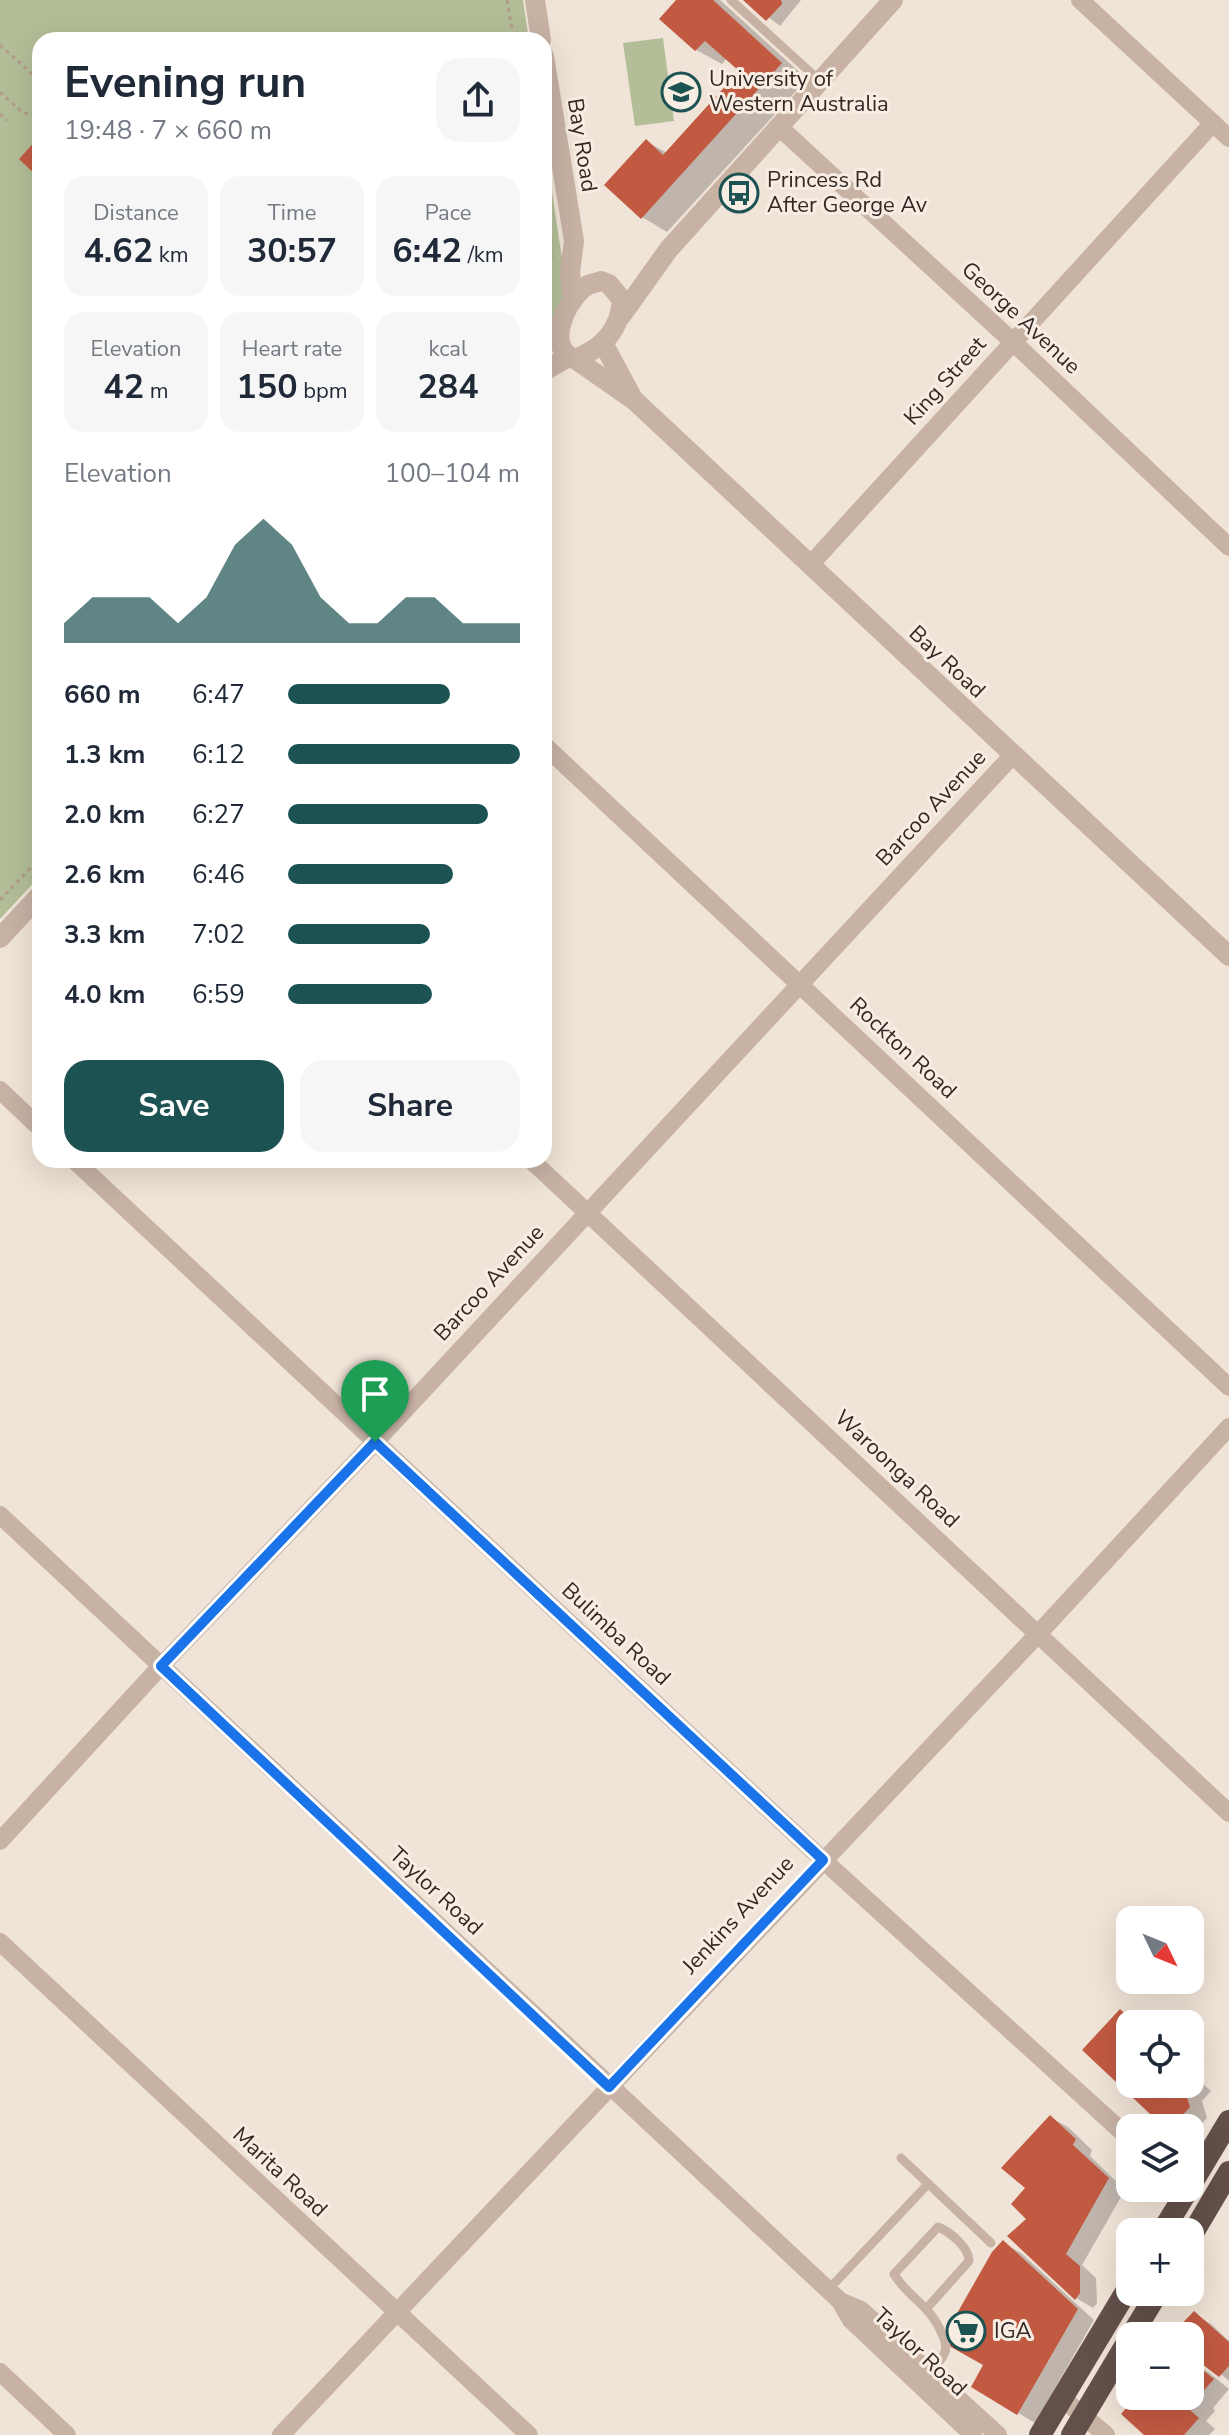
<!DOCTYPE html>
<html lang="en">
<head>
<meta charset="utf-8">
<style>
  body { margin:0; font-family:"Nunito Sans",sans-serif; background:#f6f6f7; color:#1f2937; height:100vh; display:flex; flex-direction:column; font-size:30px; white-space:nowrap }
  * { box-sizing:border-box; margin:0 }
  p { font-size:26px; color:#747a83 }
  .icon { flex:none; width:44px; height:44px; fill:none; stroke:currentColor; stroke-width:2; stroke-linecap:round; stroke-linejoin:round }
  .map { position:relative; flex:1; overflow:hidden }
  .side { position:absolute; left:32px; top:32px; width:520px; height:1136px; display:flex; flex-direction:column; background:#fff; border-radius:24px; box-shadow:0 8px 32px #0002 }
  .side>* { flex:none }
  .needle { width:52px; rotate:133deg }
  .fabs { position:absolute; left:1116px; top:1906px; display:grid; gap:16px }
  .fabs a { display:grid; place-items:center; width:88px; height:88px; border-radius:16px; background:#fff; box-shadow:0 8px 32px #0002; font-size:40px }
  .pin { position:absolute; display:grid; place-items:center; width:68px; height:68px; color:#fff; margin:-82px -34px; border-radius:50% 50% 50% 0; rotate:-45deg; box-shadow:0 0 8px #0007 }
  .pin .icon { rotate:45deg }
  .round { display:grid; place-items:center; flex:none; width:84px; height:84px; border-radius:24px; background:#f6f6f7 }
  .headline { display:flex; align-items:center; justify-content:space-between; height:136px; padding:0 32px }
  h1 { font-size:44px; font-weight:700; line-height:60px }
  .metrics { display:grid; grid-template-columns:repeat(3,1fr); gap:12px; height:136px; padding:8px 32px }
  .metrics div { display:grid; align-content:center; border-radius:20px; background:#f6f6f7; text-align:center }
  .metrics b { font-size:34px; font-weight:700 }
  .metrics small { font-size:22px; font-weight:400 }
  .metrics p { font-size:22px }
  .chart { height:224px; padding:16px 32px }
  .chart p { display:flex; justify-content:space-between }
  .chart svg { width:100%; height:144px; margin-top:8px; fill:#1c5252; opacity:.7 }
  .button { display:flex; gap:16px; margin-top:auto; padding:16px 32px }
  .button a { flex:1; height:92px; border-radius:24px; background:#1c5252; color:#fff; font-size:32px; font-weight:700; line-height:92px; text-align:center }
  .button a+a { background:#f6f6f7; color:#1f2937 }
  ul { padding:0 32px; list-style:none; font-size:26px }
  li { display:grid; grid-template-columns:128px 96px 1fr; align-items:center; height:60px }
  li i { height:20px; border-radius:10px; background:#1c5252 }
  .map>svg:first-child { display:block }
</style>
</head>
<body>
<div class="map">
<svg width="1229" height="2435" viewBox="0 0 1229 2435">
  <rect width="100%" height="100%" fill="#f0e3d7"/>
  <g fill="#b3be98">
    <path d="M0,0H523L529,40H40V876L0,919Z"/>
    <path d="M663,38L674,121L635,126L623,43Z"/>
    <path d="M544,139L563,265V302L556,316L544,332Z"/>
  </g>
  <g fill="#0003">
    <path d="M679,0H720L807,79L667,232L642,217L646,141L667,153L741,71L727,58L722,64L696,50L662,19Z"/>
    <path d="M746,0H801L780,26Z"/>
    <path d="M1121,2012L1140,2024H1130V2084H1190V2072L1211,2091L1202,2101L1207,2118L1190,2136V2128H1168L1085,2050Z"/>
    <path d="M1051,2118L1068,2127L1092,2150L1090,2156L1125,2190L1082,2265L1096,2278L1097,2303L1093,2308L1076,2298L1029,2219L1028,2188Z"/>
    <path d="M1003,2243L1021,2253L1094,2320L1035,2423L974,2386L985,2364Z"/>
    <path d="M1194,2314L1211,2324L1229,2341V2381L1190,2347V2336H1178Z"/>
    <path d="M1190,2363L1208,2372L1229,2389L1213,2408L1215,2411L1206,2421L1215,2429L1209,2435H1147L1131,2406L1122,2397L1130,2387V2396H1190Z"/>
  </g>
  <g fill="#c25a42">
    <path d="M676,0H713L782,63L641,219L604,185L646,139L663,155L739,71L705,41L695,51L659,19Z"/>
    <path d="M743,0H781L782,4L766,21Z"/>
    <path d="M40,136V179L19,159Z"/>
    <path d="M1120,2009L1136,2024H1130V2084H1190V2076L1195,2081L1185,2091L1190,2107L1171,2128H1165L1082,2050Z"/>
    <path d="M1050,2115L1076,2139L1073,2145L1109,2178L1066,2254L1080,2266V2293L1075,2300L1007,2236L1026,2219L1011,2204L1025,2188L1001,2168Z"/>
    <path d="M1003,2240L1078,2309L1017,2415L971,2387L983,2365L951,2347L946,2340L947,2331L992,2252Z"/>
    <path d="M1194,2311L1229,2342V2366L1219,2377L1193,2357L1195,2355L1190,2350V2336H1175L1172,2334Z"/>
    <path d="M1190,2360L1214,2379L1197,2398L1199,2400L1190,2410L1199,2418L1184,2435H1144L1121,2414L1128,2406L1119,2397L1130,2384V2396H1190Z"/>
  </g>
  <g fill="none" stroke-linecap="round" stroke-linejoin="round">
    <g stroke="#b39c8e" stroke-width="3" stroke-dasharray="4 4" stroke-linecap="butt">
      <path d="M507,0L514,40"/>
      <path d="M0,45L40,81"/>
      <path d="M0,92L22,112L40,117"/>
      <path d="M0,114L7,121"/>
      <path d="M544,200L551,239V260"/>
      <path d="M544,295L550,276"/>
      <path d="M0,900L40,858"/>
    </g>
    <g stroke="#c7b2a4" stroke-width="9">
      <path d="M731,0L820,81"/>
      <path d="M901,2158L991,2243"/>
      <path d="M828,2290L928,2184"/>
      <path d="M927,2308L969,2261C969,2247 950,2232 938,2227L894,2274C908,2298 930,2304 942,2334C945,2340 947,2345 945,2352C942,2360 935,2367 929,2373"/>
    </g>
    <g stroke="#c7b2a4" stroke-width="18">
      <path d="M1080,0L1229,138"/>
      <path d="M778,126L1013,342L1229,547"/>
      <path d="M810,565L1213,123"/>
      <path d="M544,745L1229,1387"/>
      <path d="M0,1090L40,1128"/>
      <path d="M74,1160L823,1860L1130,2139"/>
      <path d="M531,1160L1229,1813"/>
      <path d="M0,1515L840,2301L851,2320L973,2435"/>
      <path d="M0,1841L161,1666L375,1442L1012,756"/>
      <path d="M0,1942L529,2435"/>
      <path d="M840,2301L861,2310L998,2435"/>
      <path d="M0,2372L67,2435"/>
      <path d="M1062,2398L1106,2435"/>
      <path d="M281,2435L1038,1634L1229,1427"/>
    </g>
    <g stroke="#c7b2a4" stroke-width="20">
      <path d="M535,0L541,40"/>
      <path d="M544,56L574,241L570,272L573,300"/>
      <path d="M601,281L609,284L622,300C620,330 603,348 575,359C543,348 567,297 588,285C592,283 596,283 601,281Z"/>
      <path d="M621,316L669,249L893,0"/>
      <path d="M603,343L632,397"/>
      <path d="M575,359L634,400L1229,956"/>
      <path d="M544,371L568,357"/>
      <path d="M0,938L40,895"/>
    </g>
    <g stroke="#64504a" stroke-width="22">
      <path d="M1190,2186L1229,2121"/>
      <path d="M1162,2232L1189,2188"/>
      <path d="M1190,2238L1229,2172"/>
      <path d="M1131,2336L1158,2292"/>
      <path d="M1040,2435L1130,2285"/>
      <path d="M1072,2435L1130,2338"/>
    </g>
  </g>
  <g fill="none" stroke-linecap="round" stroke-linejoin="round">
    <g stroke="#fff" stroke-width="16">
      <path id="route" d="M375,1442L823,1860L609,2087L161,1666Z"/>
    </g>
    <use href="#route" stroke="#1a73e8" stroke-width="10"/>
  </g>
  <defs>
    <g id="university-ring" transform="scale(2)"><circle r="9.5" fill="#f8ede3" stroke="#1c5252" stroke-width="1.5"/><path d="M0-5L7-2L0 1L-7-2ZM-4 1L0 2.5L4 1V4Q0 6-4 4Z" fill="#1c5252"/></g>
    <g id="bus-ring" transform="scale(2)"><circle r="9.5" fill="#f8ede3" stroke="#1c5252" stroke-width="1.5"/><path d="M-5-6H5V4H4V6H2V4H-2V6H-4V4H-5ZM-3.5-4V0h7V-4ZM-3.5 1.2v1.5H-2V1.2ZM2 1.2v1.5H3.5V1.2Z" fill="#1c5252"/></g>
    <g id="supermarket-ring" transform="scale(2)"><circle r="9.5" fill="#f8ede3" stroke="#1c5252" stroke-width="1.5"/><path d="M-6-5.5h2.5l.6 2H6L4.5 2H-2.5L-4.4-4H-6ZM-1.5 3.2a1.3 1.3 0 1 0 .1 0ZM3 3.2a1.3 1.3 0 1 0 .1 0Z" fill="#1c5252"/></g>
  </defs>
  <g fill-rule="evenodd">
    <use href="#university-ring" x="681" y="92"/>
    <use href="#bus-ring" x="739" y="193"/>
    <use href="#supermarket-ring" x="966" y="2331"/>
  </g>
  <g text-anchor="middle" dominant-baseline="central" stroke-width="6" stroke-linejoin="round" paint-order="stroke">
    <g font-size="22" fill="#332925" stroke="#f8ede3" text-anchor="start">
      <text x="709" y="79">University of<tspan x="709" dy="25">Western Australia</tspan></text>
      <text x="767" y="180">Princess Rd<tspan x="767" dy="25">After George Av</tspan></text>
      <text x="994" y="2331">IGA</text>
    </g>
    <g font-size="22" fill="#332925" stroke="#f8ede3">
      <text transform="translate(582 145) rotate(81)">Bay Road</text>
      <text transform="translate(1021 318) rotate(43)">George Avenue</text>
      <text transform="translate(945 381) rotate(-48)">King Street</text>
      <text transform="translate(947 662) rotate(43)">Bay Road</text>
      <text transform="translate(931 808) rotate(-47)">Barcoo Avenue</text>
      <text transform="translate(903 1048) rotate(43)">Rockton Road</text>
      <text transform="translate(489 1283) rotate(-47)">Barcoo Avenue</text>
      <text transform="translate(897 1469) rotate(43)">Waroonga Road</text>
      <text transform="translate(616 1634) rotate(43)">Bulimba Road</text>
      <text transform="translate(436 1891) rotate(43)">Taylor Road</text>
      <text transform="translate(738 1915) rotate(-47)">Jenkins Avenue</text>
      <text transform="translate(280 2172) rotate(43)">Marita Road</text>
      <text transform="translate(920 2352) rotate(43)">Taylor Road</text>
    </g>
  </g>
</svg>
<div class="fabs">
<a><svg class="needle" viewBox="-14 -14 28 28"><path d="M0-13l5 13h-10z" fill="#e53935"/><path d="M0 13l5-13h-10z" fill="#747a83"/></svg></a>
<a><svg class="icon" aria-label="locate" viewBox="0 0 24 24"><circle cx="12" cy="12" r="6"/><path d="M12 2v4M12 18v4M2 12h4M18 12h4"/></svg></a>
<a><svg class="icon" aria-label="layers" viewBox="0 0 24 24"><path d="M12 4l9 5-9 5-9-5zM3 14l9 5 9-5"/></svg></a>
<a>+</a>
<a>−</a>
</div>
<div class="pin" style="left:375px;top:1442px;background:#1e9e55"><svg class="icon" aria-label="arrive" viewBox="0 0 24 24"><path d="M6 21V4h12l-3 4 3 4H6"/></svg></div>
<section class="side">
<div class="headline"><div><h1>Evening run</h1><p>19:48 · 7 × 660 m</p></div><a class="round"><svg class="icon" aria-label="share" viewBox="0 0 24 24"><path d="M12 15V3M7 8l5-5 5 5M5 13v7h14v-7"/></svg></a></div>
<div class="metrics">
<div><p>Distance</p><b>4.62<small> km</small></b></div>
<div><p>Time</p><b>30:57</b></div>
<div><p>Pace</p><b>6:42<small> /km</small></b></div>
</div>
<div class="metrics">
<div><p>Elevation</p><b>42<small> m</small></b></div>
<div><p>Heart rate</p><b>150<small> bpm</small></b></div>
<div><p>kcal</p><b>284</b></div>
</div>
<div class="chart"><p><span>Elevation</span>100–104 m</p>
<svg viewBox="0 0 160 44" preserveAspectRatio="none"><path d="M0 44V38L10 30L20 30L30 30L40 38L50 30L60 14L70 6L80 14L90 30L100 38L110 38L120 30L130 30L140 38L150 38L160 38V44z"/></svg>
</div>
<ul>
<li><b>660 m</b>6:47<i style="width:70%"></i></li>
<li><b>1.3 km</b>6:12<i style="width:100%"></i></li>
<li><b>2.0 km</b>6:27<i style="width:86%"></i></li>
<li><b>2.6 km</b>6:46<i style="width:71%"></i></li>
<li><b>3.3 km</b>7:02<i style="width:61%"></i></li>
<li><b>4.0 km</b>6:59<i style="width:62%"></i></li>
</ul>
<div class="button"><a>Save</a><a>Share</a></div>
</section>
</div>
</body>
</html>
